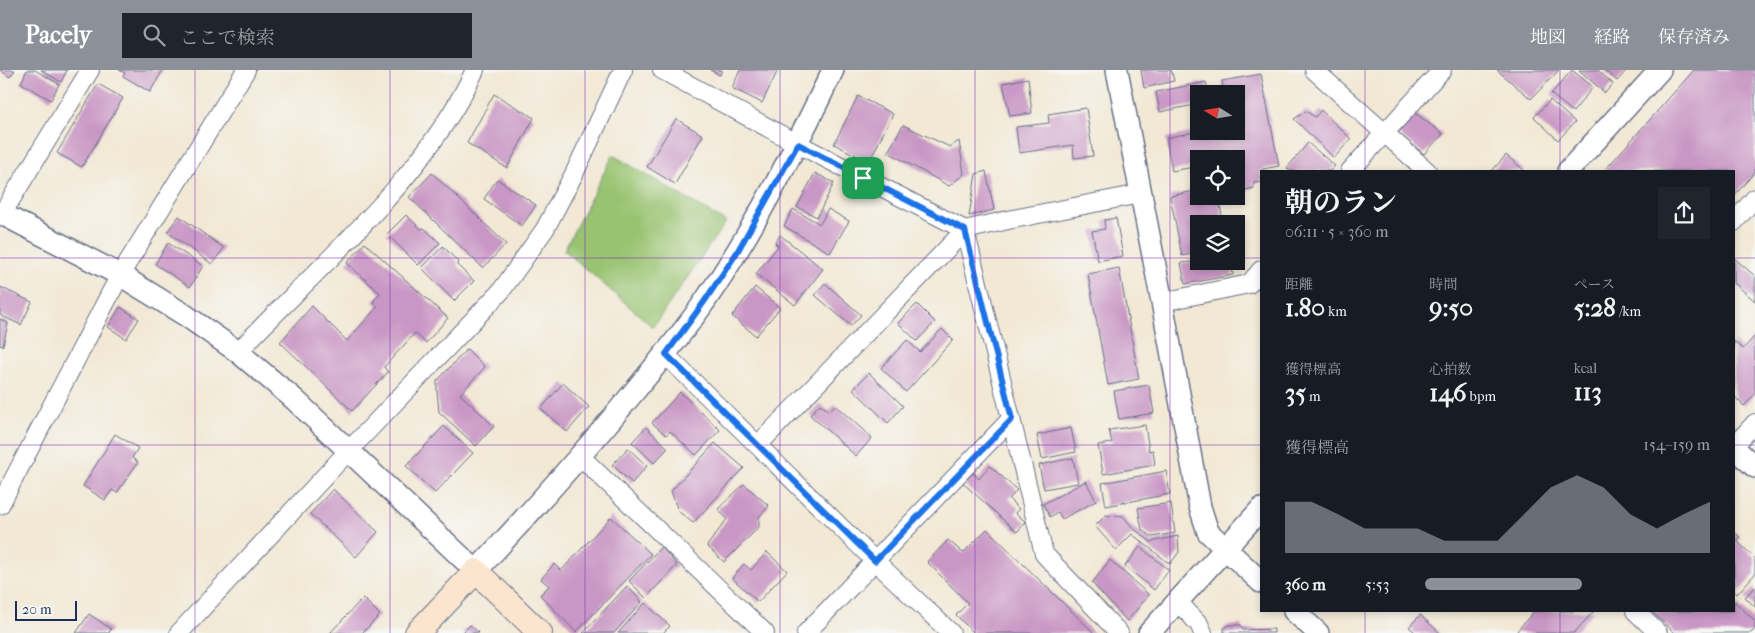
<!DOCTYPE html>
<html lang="ja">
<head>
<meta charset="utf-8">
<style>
  body { margin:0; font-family:"IM FELL French Canon","Noto Serif JP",serif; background:#20242c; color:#f1f3f6; height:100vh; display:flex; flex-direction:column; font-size:19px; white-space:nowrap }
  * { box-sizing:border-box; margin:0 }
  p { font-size:16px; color:#9ea1a6 }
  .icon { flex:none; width:28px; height:28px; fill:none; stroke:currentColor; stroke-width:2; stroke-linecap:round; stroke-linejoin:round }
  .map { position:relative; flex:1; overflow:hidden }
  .drawer { position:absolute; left:1260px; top:100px; width:475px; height:442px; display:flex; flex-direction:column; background:#171b24; border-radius:0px; box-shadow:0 2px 8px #0003 }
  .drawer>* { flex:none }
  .needle { width:32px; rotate:281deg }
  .controls { position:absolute; left:1190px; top:15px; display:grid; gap:10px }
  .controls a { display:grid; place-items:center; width:55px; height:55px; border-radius:0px; background:#171b24; box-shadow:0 2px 8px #0003; font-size:25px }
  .scale { position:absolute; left:15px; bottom:12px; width:62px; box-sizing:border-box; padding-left:5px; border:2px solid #1b2f5e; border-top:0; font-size:14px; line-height:18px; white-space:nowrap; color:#1b2f5e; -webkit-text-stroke:4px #f6f6f2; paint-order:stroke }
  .pin { position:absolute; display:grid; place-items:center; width:42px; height:42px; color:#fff; margin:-21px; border-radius:10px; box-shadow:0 2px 8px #0006 }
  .round { display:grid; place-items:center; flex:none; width:52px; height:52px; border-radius:0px; background:#20242c }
  .headline { display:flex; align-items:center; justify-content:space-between; height:85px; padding:0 25px }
  h1 { font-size:28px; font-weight:700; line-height:38px }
  .figures { display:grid; grid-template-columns:repeat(3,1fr); gap:8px; height:85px; padding:5px 25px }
  .figures div { display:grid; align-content:center }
  .figures b { font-size:25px; font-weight:700 }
  .figures small { font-size:14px; font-weight:400 }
  .figures p { font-size:14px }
  .chart { height:140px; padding:10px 25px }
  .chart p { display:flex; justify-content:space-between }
  .chart svg { width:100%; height:90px; margin-top:5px; fill:#8c9099; opacity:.7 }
  ul { padding:0 25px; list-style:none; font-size:16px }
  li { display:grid; grid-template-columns:80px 60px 1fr; align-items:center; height:38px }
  li i { height:12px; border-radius:6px; background:#8c9099 }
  header { display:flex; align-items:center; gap:30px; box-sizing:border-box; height:70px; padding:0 25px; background:#8c9099; color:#fff }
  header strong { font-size:24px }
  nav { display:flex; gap:28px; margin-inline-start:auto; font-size:18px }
  .search { width:350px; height:45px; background:#20242c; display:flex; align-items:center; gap:12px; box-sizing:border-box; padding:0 18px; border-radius:0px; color:#9ea1a6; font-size:19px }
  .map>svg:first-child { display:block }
</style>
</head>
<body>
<header>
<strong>Pacely</strong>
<div class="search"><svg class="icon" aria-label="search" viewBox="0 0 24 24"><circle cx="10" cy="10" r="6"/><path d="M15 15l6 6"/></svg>ここで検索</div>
<nav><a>地図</a><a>経路</a><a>保存済み</a></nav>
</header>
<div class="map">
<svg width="1755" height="563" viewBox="0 0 1755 563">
  <rect width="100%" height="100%" fill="#f6f6f2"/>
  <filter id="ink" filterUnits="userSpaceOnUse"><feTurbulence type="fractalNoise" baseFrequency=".02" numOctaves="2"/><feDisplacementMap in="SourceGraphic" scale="10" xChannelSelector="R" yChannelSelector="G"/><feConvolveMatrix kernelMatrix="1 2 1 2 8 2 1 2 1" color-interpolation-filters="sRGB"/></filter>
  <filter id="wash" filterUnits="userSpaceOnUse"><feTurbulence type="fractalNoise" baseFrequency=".0096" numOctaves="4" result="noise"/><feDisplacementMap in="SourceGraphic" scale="20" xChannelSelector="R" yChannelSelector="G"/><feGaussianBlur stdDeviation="1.12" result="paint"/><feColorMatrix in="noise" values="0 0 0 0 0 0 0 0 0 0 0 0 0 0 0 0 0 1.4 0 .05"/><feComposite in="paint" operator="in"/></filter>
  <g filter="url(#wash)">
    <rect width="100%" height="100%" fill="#f2e8d4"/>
    <path fill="#98c370" stroke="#5a7967" d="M613,85L726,152L653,257L564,180Z"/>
    <g id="blocks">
      <g fill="#c997c5">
        <path d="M0,0H15L10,7Z"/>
        <path d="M27,0H35L59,14L51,30L21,13Z"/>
        <path d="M41,0H67L61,12Z"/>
        <path d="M119,0H163L150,22L123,6L125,3Z"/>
        <path d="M710,0H722L720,5Z"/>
        <path d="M740,0H778L762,33L732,18Z"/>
        <path d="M1141,0H1171L1174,11L1144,18Z"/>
        <path d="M1497,0H1559L1531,29Z"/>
        <path d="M1572,0L1593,17L1573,42L1551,24Z"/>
        <path d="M1579,0H1598L1613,14L1605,23Z"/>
        <path d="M1604,0H1627L1617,11Z"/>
        <path d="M1694,0H1755V102L1734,126V101H1604Z"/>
        <path d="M1261,4L1279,96L1263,99L1264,101H1261V112L1254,113V118L1242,121V116L1236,117V89H1199V96L1172,101L1166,68L1199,61H1236V24H1224L1222,11Z"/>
        <path d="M1028,8L1032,43L1010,46L1003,13Z"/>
        <path d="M1206,12L1209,24H1199V34L1160,42L1156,22Z"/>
        <path d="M98,14L123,28L82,97L57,83Z"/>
        <path d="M494,24L534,48L507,98L467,73Z"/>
        <path d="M858,26L893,44L869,92L834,74Z"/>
        <path d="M1550,30L1575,52L1558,70L1534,47Z"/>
        <path d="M1086,38L1093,86L1074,88L1073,75L1019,83L1016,57L1049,53L1048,44Z"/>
        <path d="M1321,40L1351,69L1334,88L1294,49L1306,41L1315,47Z"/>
        <path d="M1415,43L1443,64L1424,84L1398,63Z"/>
        <path d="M676,49L703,65L675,114L647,97Z"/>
        <path d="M903,55L950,77L959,71L964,104L949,116L888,82Z"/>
        <path d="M1308,73L1335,96L1330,101H1290L1287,98Z"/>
        <path d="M1506,85L1525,101H1492Z"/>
        <path d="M986,101L994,140L969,146L976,104Z"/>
        <path d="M432,103L506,174L483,198L409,127Z"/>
        <path d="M815,103L834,113L817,147L797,137Z"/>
        <path d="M497,109L536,135L522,156L484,129Z"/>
        <path d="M1199,120V126H1219L1223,154H1199V183L1182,186L1170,126Z"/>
        <path d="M793,139L820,154L828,139L849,151L830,183L784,156Z"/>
        <path d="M406,145L421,159L424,158L440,173L418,195L387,164Z"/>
        <path d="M179,146L224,178L212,194L167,162Z"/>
        <path d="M1116,148L1123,186L1098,191L1092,161L1105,159L1104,150Z"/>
        <path d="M780,165L823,199L795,235L756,204L778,176L775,173Z"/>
        <path d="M168,173L203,196L190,217L155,194Z"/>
        <path d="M365,173L448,248L426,273L415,263L384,297L388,302L352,341L280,272L312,236L347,271L378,236L373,232L380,223L347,193Z"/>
        <path d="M443,176L458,192L457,195L474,211L454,231L422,198Z"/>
        <path d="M1734,188L1755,206V231L1734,213Z"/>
        <path d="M1199,191H1225L1226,198L1232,197L1233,205L1185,214L1181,193Z"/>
        <path d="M1119,198L1139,309L1108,315L1088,204Z"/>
        <path d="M825,213L861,245L851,256L815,225Z"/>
        <path d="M0,217L32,232L21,255L0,245Z"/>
        <path d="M755,217L780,238L756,266L732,246Z"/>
        <path d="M917,234L935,252L917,271L898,253Z"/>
        <path d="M120,237L139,249L126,269L108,257Z"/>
        <path d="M0,249L8,253L3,276L0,275Z"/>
        <path d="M942,259L953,270L906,322L881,298L907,270L920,282Z"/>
        <path d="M1755,266V324L1744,336L1734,326V271L1743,279Z"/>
        <path d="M467,279L485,297L460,324L494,356L476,376L439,342L437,321V311Z"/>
        <path d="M869,303L903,336L888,353L853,319Z"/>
        <path d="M563,313L589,337L567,362L541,339Z"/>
        <path d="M1149,315L1154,343L1119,349L1114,321Z"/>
        <path d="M680,322L720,360L696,385L670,361L666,365L652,353Z"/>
        <path d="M820,334L829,341L835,335L872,368L856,386L810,345Z"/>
        <path d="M1145,355L1149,381L1153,380L1155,395L1103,404L1098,375L1112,373L1109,360Z"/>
        <path d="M444,356L473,383L435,423L406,396Z"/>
        <path d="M646,357L668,378L654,393L632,372Z"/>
        <path d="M1071,358L1076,382L1042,389L1037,365Z"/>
        <path d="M115,364L138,378L132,388L138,392L117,423L112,420L105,430L83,416Z"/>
        <path d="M715,373L744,398L693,453L678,441L671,421Z"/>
        <path d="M628,378L647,396L632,413L612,395Z"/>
        <path d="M1073,388L1078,413L1044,419L1039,395Z"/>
        <path d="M990,396L1017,420L1009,429L1019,439L1015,443L1026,452L1017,462L963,413L973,403L979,409Z"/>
        <path d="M1166,401L1170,424L1106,436L1102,413Z"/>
        <path d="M1086,411L1096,431L1062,449L1058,442L1050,447L1043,434Z"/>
        <path d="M744,414L769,436L759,447V457L724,492L707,476L727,449L718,439Z"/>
        <path d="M333,419L378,462L356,487L310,444Z"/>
        <path d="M1171,433L1175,463L1152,467L1142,460L1138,438Z"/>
        <path d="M1106,445L1123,446L1134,459L1151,472L1178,466L1179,482L1170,494L1132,464L1116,480L1095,456Z"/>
        <path d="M611,447L651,484L576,562L540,525L549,516L541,509L554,494L561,501Z"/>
        <path d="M987,459L1094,563H974L956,545L968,533L927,492L948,470L963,483Z"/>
        <path d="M1734,462L1740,467L1737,471L1755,488V504L1737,524L1734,521Z"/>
        <path d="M661,477L677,495L646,528L629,511Z"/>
        <path d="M1140,477L1169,500L1154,520L1125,496Z"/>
        <path d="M767,482L787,501L758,532L732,508L744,494L751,500Z"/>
        <path d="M1110,490L1149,525L1127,551L1092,513Z"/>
        <path d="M627,516L642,532L614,563H583Z"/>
        <path d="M1755,517V537L1745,527Z"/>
        <path d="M363,528L380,545L362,563H330Z"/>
        <path d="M1734,531L1755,551V559L1751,563H1675L1651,541H1734Z"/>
        <path d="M645,533L670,556L663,563H618Z"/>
        <path d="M1534,541H1594L1574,563H1520L1517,561Z"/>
        <path d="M89,544L111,559L109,563H76Z"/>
        <path d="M1420,545L1440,563H1412L1414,561L1409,557Z"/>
        <path d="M470,555L479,563H462Z"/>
        <path d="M1229,555H1241L1243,560L1274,559V563H1224V558Z"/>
      </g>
    </g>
  </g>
  <g filter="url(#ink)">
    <use href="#blocks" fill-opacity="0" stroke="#667087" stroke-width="1"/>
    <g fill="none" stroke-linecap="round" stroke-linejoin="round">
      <g stroke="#667087" stroke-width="20">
        <g id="minor">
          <path d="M662,0L798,74L965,160L1044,484L1119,563"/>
          <path d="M1314,0L1427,101"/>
          <path d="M1350,101L1442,0"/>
          <path d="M2,144L90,0"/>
          <path d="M1734,152L1755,128"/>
          <path d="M1162,232L1249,214L1261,200"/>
          <path d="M238,282C320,194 423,111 475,0"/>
          <path d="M665,284L875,491L951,563"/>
          <path d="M758,375L965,160L1008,150L1140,124"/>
          <path d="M1734,376L1755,353"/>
          <path d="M581,387L765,563"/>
          <path d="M0,435L120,205L246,0"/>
          <path d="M1178,532L1199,554L1203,563"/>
          <path d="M1635,541L1658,563"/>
          <path d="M179,563L337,393L501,221L545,159L574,104L623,0"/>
          <path d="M806,563L1011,349"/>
        </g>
      </g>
      <g stroke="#667087" stroke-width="24">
        <g id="tertiary">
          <path d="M1117,0L1162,232L1200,437L1208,462L1261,512"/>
          <path d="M1568,101L1660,0"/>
          <path d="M0,143L120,205L185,245L238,282L294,329L476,501C530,443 583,384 633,323C658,293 683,263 705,231C755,158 795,79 833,0"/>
          <path d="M1734,378L1755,397"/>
          <path d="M1294,541L1318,563"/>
          <path d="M1149,563L1261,439"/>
        </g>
      </g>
      <g stroke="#667087" stroke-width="26">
        <path id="secondary" d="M417,563L476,501L540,563"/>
      </g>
      <use href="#minor" stroke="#fff" stroke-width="18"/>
      <use href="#tertiary" stroke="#fff" stroke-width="21"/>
      <use href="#secondary" stroke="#fbe5cf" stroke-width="24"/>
    </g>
  </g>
  <g fill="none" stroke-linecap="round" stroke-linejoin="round" filter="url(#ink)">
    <g stroke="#fff" stroke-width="10">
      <path id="route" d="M798,74L965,160L1012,349L875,491L666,284L704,232L736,184Z"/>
    </g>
    <use href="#route" stroke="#1a73e8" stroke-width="6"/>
  </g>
  <path fill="none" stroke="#7b2cbf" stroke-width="1" stroke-opacity="0.55" d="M195,0V563M390,0V563M585,0V563M780,0V563M975,0V563M1170,0V563M1365,0V101M1560,0V101M0,188H1199M1236,188H1261M1734,188H1755M0,375H1261M1734,375H1755M1365,541V563M1560,541V563"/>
</svg>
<div class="controls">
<a><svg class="needle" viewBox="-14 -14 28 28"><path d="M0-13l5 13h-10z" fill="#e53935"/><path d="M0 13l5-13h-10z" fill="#9ea1a6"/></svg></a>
<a><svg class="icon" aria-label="locate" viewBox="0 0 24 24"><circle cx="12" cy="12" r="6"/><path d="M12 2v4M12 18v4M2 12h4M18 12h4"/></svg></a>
<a><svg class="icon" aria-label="layers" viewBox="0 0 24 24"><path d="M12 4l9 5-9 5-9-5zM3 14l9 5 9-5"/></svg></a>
</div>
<div class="scale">20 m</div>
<div class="pin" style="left:863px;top:108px;background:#1e9e55"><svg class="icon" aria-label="arrive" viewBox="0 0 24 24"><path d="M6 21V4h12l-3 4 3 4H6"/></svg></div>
<section class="drawer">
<div class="headline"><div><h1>朝のラン</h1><p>06:11 · 5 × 360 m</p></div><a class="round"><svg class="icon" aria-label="share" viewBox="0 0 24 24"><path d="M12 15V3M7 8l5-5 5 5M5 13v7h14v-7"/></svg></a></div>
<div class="figures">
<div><p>距離</p><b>1.80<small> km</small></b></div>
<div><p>時間</p><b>9:50</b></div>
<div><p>ペース</p><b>5:28<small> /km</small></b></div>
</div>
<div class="figures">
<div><p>獲得標高</p><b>35<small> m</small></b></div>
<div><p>心拍数</p><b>146<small> bpm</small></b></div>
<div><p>kcal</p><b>113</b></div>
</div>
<div class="chart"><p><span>獲得標高</span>154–159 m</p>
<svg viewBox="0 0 160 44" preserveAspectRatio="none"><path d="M0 44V19L10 19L20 25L30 32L40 32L50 32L60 38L70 38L80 38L90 25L100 12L110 6L120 12L130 25L140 32L150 25L160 19V44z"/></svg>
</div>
<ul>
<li><b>360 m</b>5:53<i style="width:55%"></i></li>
</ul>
</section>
</div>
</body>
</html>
